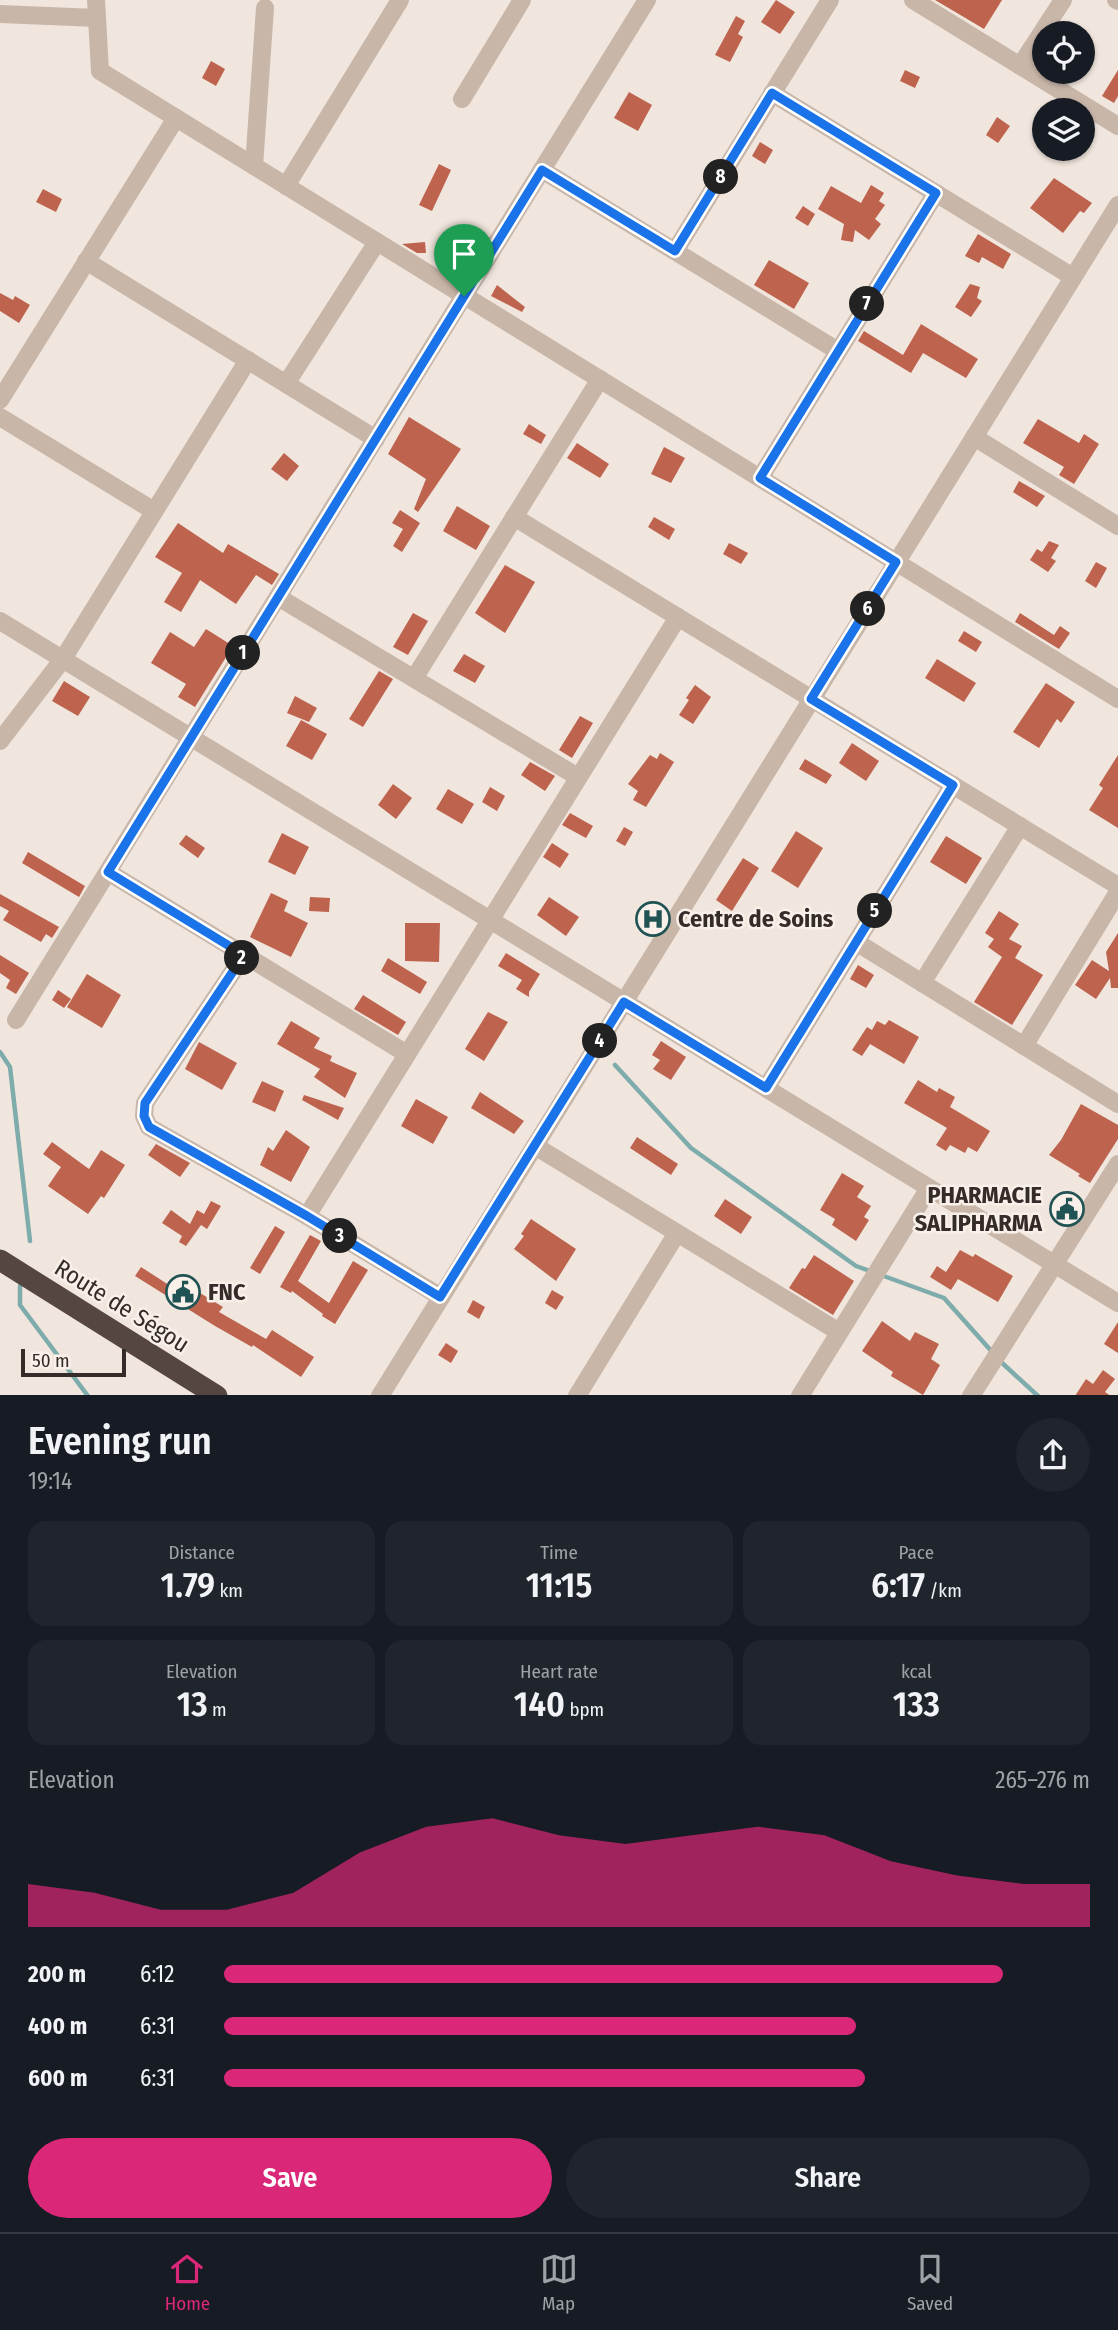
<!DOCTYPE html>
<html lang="en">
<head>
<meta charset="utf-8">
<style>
  body { margin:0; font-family:"Fira Sans Condensed",sans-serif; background:#20242c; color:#f1f3f6; height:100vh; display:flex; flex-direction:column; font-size:26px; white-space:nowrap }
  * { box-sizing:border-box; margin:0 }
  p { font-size:23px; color:#9ea1a6 }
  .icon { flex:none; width:38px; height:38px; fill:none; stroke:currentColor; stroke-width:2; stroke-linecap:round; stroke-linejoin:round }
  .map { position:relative; height:1395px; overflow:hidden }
  .details { display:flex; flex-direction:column; background:#171b24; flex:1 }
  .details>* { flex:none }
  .buttons { position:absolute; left:1032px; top:21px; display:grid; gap:14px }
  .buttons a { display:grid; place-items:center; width:63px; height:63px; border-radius:50%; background:#171b24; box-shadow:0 2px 5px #0004; font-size:35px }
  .scale { position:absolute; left:21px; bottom:18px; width:105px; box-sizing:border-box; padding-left:7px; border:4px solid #352c29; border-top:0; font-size:19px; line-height:24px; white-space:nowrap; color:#352c29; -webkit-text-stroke:5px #f8f0e9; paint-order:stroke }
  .pin { position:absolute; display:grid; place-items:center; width:60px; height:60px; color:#fff; margin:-72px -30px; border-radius:50% 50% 50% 0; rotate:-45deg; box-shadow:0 0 7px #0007 }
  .pin .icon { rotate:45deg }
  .km { position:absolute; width:35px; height:35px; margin:-18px; border-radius:50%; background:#222; color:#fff; font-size:19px; line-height:35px; text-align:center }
  .round { display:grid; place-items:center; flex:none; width:74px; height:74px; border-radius:37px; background:#20242c }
  .headline { display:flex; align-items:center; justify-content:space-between; height:119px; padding:0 28px }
  h1 { font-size:38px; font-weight:600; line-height:52px }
  .figures { display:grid; grid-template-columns:repeat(3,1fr); gap:10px; height:119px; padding:7px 28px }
  .figures div { display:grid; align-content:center; border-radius:18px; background:#20242c; text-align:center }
  .figures b { font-size:35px; font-weight:600 }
  .figures small { font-size:19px; font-weight:400 }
  .figures p { font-size:19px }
  .chart { height:196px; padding:14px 28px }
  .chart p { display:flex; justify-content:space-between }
  .chart svg { width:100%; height:126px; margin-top:7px; fill:#db2777; opacity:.7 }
  .cta { display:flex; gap:14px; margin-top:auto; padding:14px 28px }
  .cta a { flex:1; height:80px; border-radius:42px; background:#db2777; color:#fff; font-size:28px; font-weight:600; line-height:80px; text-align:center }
  .cta a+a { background:#20242c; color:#f1f3f6 }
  ul { padding:0 28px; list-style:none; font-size:23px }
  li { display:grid; grid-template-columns:112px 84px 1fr; align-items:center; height:52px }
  li i { height:18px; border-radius:9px; background:#db2777 }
  .tabs { display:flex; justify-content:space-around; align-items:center; height:98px; border-top:2px solid #363941; background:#171b24; font-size:19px; color:#9ea1a6 }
  .tabs a { display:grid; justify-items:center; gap:4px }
  .tabs .active { color:#db2777 }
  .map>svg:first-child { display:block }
</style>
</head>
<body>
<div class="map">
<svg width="1118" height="1396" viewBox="0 0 1118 1396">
  <rect width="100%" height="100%" fill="#f0e6dd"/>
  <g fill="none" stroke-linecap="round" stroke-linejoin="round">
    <g stroke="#7eabab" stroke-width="4.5">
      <path d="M0,1052L10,1067L30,1241"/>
      <path d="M615,1065L691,1148L856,1266L873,1272"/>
      <path d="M881,1275L944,1298L994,1354"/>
      <path d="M20,1286V1305L88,1396"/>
      <path d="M1000,1361L1038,1396"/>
    </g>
  </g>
  <g fill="#be634e">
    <path d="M776,0L795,12L780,34L761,22Z"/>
    <path d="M935,0H1002L984,29Z"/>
    <path d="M736,16L745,21L738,34L743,37L730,62L715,55Z"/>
    <path d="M211,61L225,69L216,86L202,78Z"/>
    <path d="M905,70L920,77L915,88L900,81Z"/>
    <path d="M1118,70V96L1114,103L1102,96Z"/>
    <path d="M629,92L652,105L638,131L614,118Z"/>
    <path d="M997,117L1010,126L998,143L986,135Z"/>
    <path d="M760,142L773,150L765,164L752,156Z"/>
    <path d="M439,164L451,170L432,211L419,205Z"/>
    <path d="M1054,178L1092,203L1084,213L1080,211L1063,233L1030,208Z"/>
    <path d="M871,185L884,193L879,201L885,205L875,219L881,224L869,240L855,230L853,242L841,240L844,224L818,209L831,186L861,203Z"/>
    <path d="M43,189L62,199L56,212L36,202Z"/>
    <path d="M803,206L815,214L808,226L795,218Z"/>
    <path d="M978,234L1011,254L1003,269L982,257L979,263L965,256Z"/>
    <path d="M425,242L426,253H417L402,244Z"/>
    <path d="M769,260L809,283L794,309L754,285Z"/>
    <path d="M970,284L980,287L977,298L982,301L971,317L955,307Z"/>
    <path d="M497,285L525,307L522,312L491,296Z"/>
    <path d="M0,293L13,300L15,296L30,305L19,323L0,311Z"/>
    <path d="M921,324L978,359L966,378L923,353L911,373L858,341L864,331L903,355Z"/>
    <path d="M409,417L461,449L418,512L414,509L426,479L388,454Z"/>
    <path d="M1038,419L1079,443L1084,434L1099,444L1074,484L1059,475L1064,467L1023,443Z"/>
    <path d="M529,424L546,435L541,444L523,434Z"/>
    <path d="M577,443L609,464L600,478L567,458Z"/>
    <path d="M664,447L685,458L671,483L651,474Z"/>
    <path d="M284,453L299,466L287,481L271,469Z"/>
    <path d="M1019,481L1045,496L1037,507L1013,492Z"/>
    <path d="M457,506L490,526L476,550L443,531Z"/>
    <path d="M400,510L420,523L402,552L393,546L403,529L392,523Z"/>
    <path d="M654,517L675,529L669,540L648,527Z"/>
    <path d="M178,523L223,553L228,544L279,574L272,585L256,575L236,604L200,580L181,612L164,602L182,573L155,557Z"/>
    <path d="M1049,541L1059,545L1051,558L1056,561L1048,572L1030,560L1037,549L1042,552Z"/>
    <path d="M729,543L748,553L741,564L723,554Z"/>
    <path d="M1096,562L1107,568L1096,588L1085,581Z"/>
    <path d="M505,565L535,582L505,633L475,613Z"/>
    <path d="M413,613L428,621L408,655L393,647Z"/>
    <path d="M1020,613L1054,635L1060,626L1070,633L1059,649L1015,622Z"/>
    <path d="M206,629L233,646L195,707L178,697L186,684L151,663L170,632L194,647Z"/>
    <path d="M964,631L982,642L976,652L958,641Z"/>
    <path d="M464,654L485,666L475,683L453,671Z"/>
    <path d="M937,659L976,683L964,702L925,678Z"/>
    <path d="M379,671L393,679L363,727L349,719Z"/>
    <path d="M64,681L90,697L78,716L52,701Z"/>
    <path d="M1046,683L1075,702L1061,723L1057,719L1039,748L1013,732Z"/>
    <path d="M695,685L711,697L693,724L679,715L689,700L686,698Z"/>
    <path d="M295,696L317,708L309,722L287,713Z"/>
    <path d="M580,716L593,723L572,758L559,750Z"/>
    <path d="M301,720L327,734L312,760L286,746Z"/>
    <path d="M852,743L879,761L866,781L839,763Z"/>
    <path d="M660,753L674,762L646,807L633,800L638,791L628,784L650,755L657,759Z"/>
    <path d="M1118,755V828L1089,810L1103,788L1099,785Z"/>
    <path d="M805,759L832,775L826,784L799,769Z"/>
    <path d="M530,762L555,776L545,791L521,775Z"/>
    <path d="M393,784L412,798L396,819L378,805Z"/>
    <path d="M490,787L505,796L497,811L482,802Z"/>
    <path d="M448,789L474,804L462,824L436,809Z"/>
    <path d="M570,813L593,826L586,838L562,825Z"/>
    <path d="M624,827L633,832L625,846L616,841Z"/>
    <path d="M796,831L823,848L798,888L771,871Z"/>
    <path d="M282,833L309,847L295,875L268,862Z"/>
    <path d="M186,835L205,848L198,858L179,844Z"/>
    <path d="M946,836L982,858L966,884L930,862Z"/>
    <path d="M552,843L569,854L560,868L543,857Z"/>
    <path d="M28,852L85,886L79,897L22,863Z"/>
    <path d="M743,858L759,868L732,911L716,900Z"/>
    <path d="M271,893L288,901L284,911L308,923L291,957L250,937Z"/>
    <path d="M0,894L59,927L52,938L46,934L41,942L3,920L9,911L0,906Z"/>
    <path d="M310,897L330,898L329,912L309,911Z"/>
    <path d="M549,897L579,917L566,936L537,915Z"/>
    <path d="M999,911L1019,924L1009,939L1022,946L1015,958L1043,975L1012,1025L974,1002L1002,957L988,947L994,939L985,933Z"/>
    <path d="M405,923H440L439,962L405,961Z"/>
    <path d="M1118,933V988H1111L1110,978L1096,999L1075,985L1092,960L1109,971L1106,952Z"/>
    <path d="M506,953L540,974L529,992V997L516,989L522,980L498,966Z"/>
    <path d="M0,955L29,973L16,994L6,988L10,980L0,973Z"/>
    <path d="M388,958L427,982L420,994L381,971Z"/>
    <path d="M858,965L874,975L866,988L850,979Z"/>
    <path d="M87,974L121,995L102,1028L67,1007Z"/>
    <path d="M58,990L71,999L64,1008L52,1000Z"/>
    <path d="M363,995L406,1022L398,1035L354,1009Z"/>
    <path d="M488,1012L508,1022L484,1061L465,1049Z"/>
    <path d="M889,1020L919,1037L904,1064L870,1044L862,1056L852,1050L867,1027L872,1030L877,1021L885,1025Z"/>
    <path d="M291,1021L320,1038L314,1048L332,1056L330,1061L357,1073L345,1098L314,1077L320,1069L277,1044Z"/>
    <path d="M661,1041L686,1057L671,1080L653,1069L660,1060L652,1055Z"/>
    <path d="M199,1042L237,1063L222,1090L185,1069Z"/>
    <path d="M918,1080L937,1092L939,1088L955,1097L950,1107L990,1131L977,1152L968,1147L965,1153L950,1145L946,1151L936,1145L947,1128L904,1103Z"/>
    <path d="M262,1081L284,1091L275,1112L252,1102Z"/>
    <path d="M480,1092L524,1121L514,1134L471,1108Z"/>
    <path d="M304,1095L344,1108L338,1120L302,1100Z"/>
    <path d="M416,1099L448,1117L433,1144L401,1126Z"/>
    <path d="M1081,1104L1118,1125V1139L1090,1183L1078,1176L1080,1174L1049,1155L1061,1140Z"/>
    <path d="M286,1130L310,1147L291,1182L260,1165L268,1147L273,1151Z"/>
    <path d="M637,1137L678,1164L671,1175L630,1148Z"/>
    <path d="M52,1142L89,1169L101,1150L125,1165L104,1198L101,1196L88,1214L48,1186L61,1167L43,1154Z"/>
    <path d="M156,1144L190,1163L180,1177L148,1155Z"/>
    <path d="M842,1173L864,1186L857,1197L871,1206L864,1217L869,1220L856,1241L832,1225L835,1219L820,1210Z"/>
    <path d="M725,1199L752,1217L741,1234L714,1216Z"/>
    <path d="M211,1201L221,1206L207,1229L201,1225L186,1246L179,1242L182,1236L162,1223L171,1210L190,1224L197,1210L204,1214Z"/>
    <path d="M531,1219L576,1249L556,1281L514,1249L524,1236L521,1234Z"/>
    <path d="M275,1226L285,1232L260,1274L250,1268Z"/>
    <path d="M310,1235L321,1241L298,1281L329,1303L353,1261L368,1270L335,1324L322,1316L323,1314L292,1291L291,1293L280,1287Z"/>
    <path d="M960,1250L973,1257L975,1254L1013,1276L998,1302L958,1279L951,1290L930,1277L937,1266L946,1272Z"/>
    <path d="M814,1255L854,1281L833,1315L789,1288L802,1268L805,1269Z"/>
    <path d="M141,1267L172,1287L177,1279L223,1307L219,1312L266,1339L272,1330L314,1357L301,1377L253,1345L252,1347L215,1326L135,1276Z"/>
    <path d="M552,1290L564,1297L556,1310L545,1303Z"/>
    <path d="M473,1300L485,1307L479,1319L467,1312Z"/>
    <path d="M882,1321L910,1341L915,1332L939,1344L931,1359L940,1365L923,1395L891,1376L893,1372L862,1351Z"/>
    <path d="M1118,1322V1353L1104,1344Z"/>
    <path d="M446,1343L458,1351L451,1363L438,1355Z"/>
    <path d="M1103,1370L1115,1379L1105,1392L1111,1396H1075L1086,1379L1093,1384Z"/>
  </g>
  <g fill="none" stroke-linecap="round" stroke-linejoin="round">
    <g stroke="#c8b6a9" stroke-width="18">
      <path d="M96,0L100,71L1118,699"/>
      <path d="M913,0L1118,126"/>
      <path d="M1116,0L1118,1"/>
      <path d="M0,14L97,18"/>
      <path d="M1020,66L1063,0"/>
      <path d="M772,93L1073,277"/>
      <path d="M462,99L522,0"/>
      <path d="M254,166L265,8"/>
      <path d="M542,170L838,351"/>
      <path d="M286,186L400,0"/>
      <path d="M675,251L830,0"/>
      <path d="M86,261L376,439"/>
      <path d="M286,384L377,242"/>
      <path d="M0,400L176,118"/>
      <path d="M0,417L154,511"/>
      <path d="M974,437L1118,526"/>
      <path d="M760,478L936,193"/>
      <path d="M514,517L1118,886"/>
      <path d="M278,597L578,777"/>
      <path d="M0,621L1118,1303"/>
      <path d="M415,677L600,379"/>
      <path d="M0,741L63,659L248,360"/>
      <path d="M108,872L407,1054"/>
      <path d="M856,942L1118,1104"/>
      <path d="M244,955L145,1103L144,1116L149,1127L307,1216L441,1297"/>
      <path d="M922,983L1020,826"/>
      <path d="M16,1020L647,0"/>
      <path d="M1024,1046L1118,892"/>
      <path d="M766,1088L953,785"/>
      <path d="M535,1146L839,1332"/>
      <path d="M307,1216L678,617"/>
      <path d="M380,1396L1118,205"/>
      <path d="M577,1396L677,1233"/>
      <path d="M800,1396L929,1188"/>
      <path d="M971,1396L1118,1164"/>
    </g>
    <path stroke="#564640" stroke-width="21" d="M0,1260L217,1396"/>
  </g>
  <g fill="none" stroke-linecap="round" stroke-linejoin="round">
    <g stroke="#fff" stroke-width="14">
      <path id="route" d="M772,93L936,193L760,478L896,562L811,699L953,785L766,1088L624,1002L440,1297L307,1216L149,1127L144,1116L145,1103L244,955L108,872L542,170L675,251Z"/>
    </g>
    <use href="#route" stroke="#1a73e8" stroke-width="9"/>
  </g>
  <defs>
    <g id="hospital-ring" transform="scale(1.75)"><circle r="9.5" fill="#f8f0e9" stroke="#215354" stroke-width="1.5"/><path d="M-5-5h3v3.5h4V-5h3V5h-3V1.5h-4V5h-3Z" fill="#215354"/></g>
    <g id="civic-ring" transform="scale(1.75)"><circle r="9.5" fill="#f8f0e9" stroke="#215354" stroke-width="1.5"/><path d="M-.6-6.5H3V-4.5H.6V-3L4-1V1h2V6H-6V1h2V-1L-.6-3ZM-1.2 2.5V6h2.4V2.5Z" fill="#215354"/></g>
  </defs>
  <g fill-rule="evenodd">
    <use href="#hospital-ring" x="653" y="919"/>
    <use href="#civic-ring" x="1067" y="1209"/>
    <use href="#civic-ring" x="183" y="1292"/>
  </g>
  <g text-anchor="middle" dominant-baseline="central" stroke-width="5" stroke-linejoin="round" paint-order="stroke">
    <g font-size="24" font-weight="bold" fill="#352c29" stroke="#f8f0e9" text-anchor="start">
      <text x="678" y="919">Centre de Soins</text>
      <text x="1042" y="1195" text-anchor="end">PHARMACIE<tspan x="1042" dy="28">SALIPHARMA</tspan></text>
      <text x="208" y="1292">FNC</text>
    </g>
    <g font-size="24" fill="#352c29" stroke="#f8f0e9">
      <text transform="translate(122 1306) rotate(32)">Route de Ségou</text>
    </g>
  </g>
</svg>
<div class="buttons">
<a><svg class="icon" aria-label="locate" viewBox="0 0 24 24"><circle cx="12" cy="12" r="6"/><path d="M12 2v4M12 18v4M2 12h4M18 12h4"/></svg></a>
<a><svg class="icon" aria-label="layers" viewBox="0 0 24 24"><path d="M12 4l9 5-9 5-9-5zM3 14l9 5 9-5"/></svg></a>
</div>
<div class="scale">50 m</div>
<div class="pin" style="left:464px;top:296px;background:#1e9e55"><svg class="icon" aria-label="arrive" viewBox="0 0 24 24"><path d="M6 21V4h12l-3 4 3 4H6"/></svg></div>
<b class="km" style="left:243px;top:653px">1</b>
<b class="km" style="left:242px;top:958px">2</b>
<b class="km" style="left:340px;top:1236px">3</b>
<b class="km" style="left:600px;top:1041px">4</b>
<b class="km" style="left:875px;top:911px">5</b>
<b class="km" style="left:868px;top:609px">6</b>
<b class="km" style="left:867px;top:304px">7</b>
<b class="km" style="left:721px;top:177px">8</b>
</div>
<section class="details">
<div class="headline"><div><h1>Evening run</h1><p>19:14</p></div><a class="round"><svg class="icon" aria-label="share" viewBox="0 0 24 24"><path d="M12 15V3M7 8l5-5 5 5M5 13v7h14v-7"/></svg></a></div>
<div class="figures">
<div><p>Distance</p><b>1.79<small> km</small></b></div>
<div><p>Time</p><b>11:15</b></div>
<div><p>Pace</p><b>6:17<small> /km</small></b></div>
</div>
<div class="figures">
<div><p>Elevation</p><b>13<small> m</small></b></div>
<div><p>Heart rate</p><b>140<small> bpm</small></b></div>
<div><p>kcal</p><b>133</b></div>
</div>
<div class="chart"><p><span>Elevation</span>265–276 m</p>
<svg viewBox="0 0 160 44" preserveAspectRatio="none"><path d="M0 44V29L10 32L20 38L30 38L40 32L50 18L60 9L70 6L80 12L90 15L100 12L110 9L120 12L130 21L140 26L150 29L160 29V44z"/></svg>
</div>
<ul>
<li><b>200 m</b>6:12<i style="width:90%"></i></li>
<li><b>400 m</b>6:31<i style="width:73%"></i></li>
<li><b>600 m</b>6:31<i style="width:74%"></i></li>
</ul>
<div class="cta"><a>Save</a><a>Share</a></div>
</section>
<nav class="tabs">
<a class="active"><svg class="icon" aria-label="home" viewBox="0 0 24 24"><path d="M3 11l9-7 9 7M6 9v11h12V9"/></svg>Home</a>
<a><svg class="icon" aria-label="map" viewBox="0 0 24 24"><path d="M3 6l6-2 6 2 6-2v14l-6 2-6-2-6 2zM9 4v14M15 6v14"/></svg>Map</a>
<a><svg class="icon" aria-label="saved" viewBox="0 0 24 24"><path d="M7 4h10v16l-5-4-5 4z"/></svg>Saved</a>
</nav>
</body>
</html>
